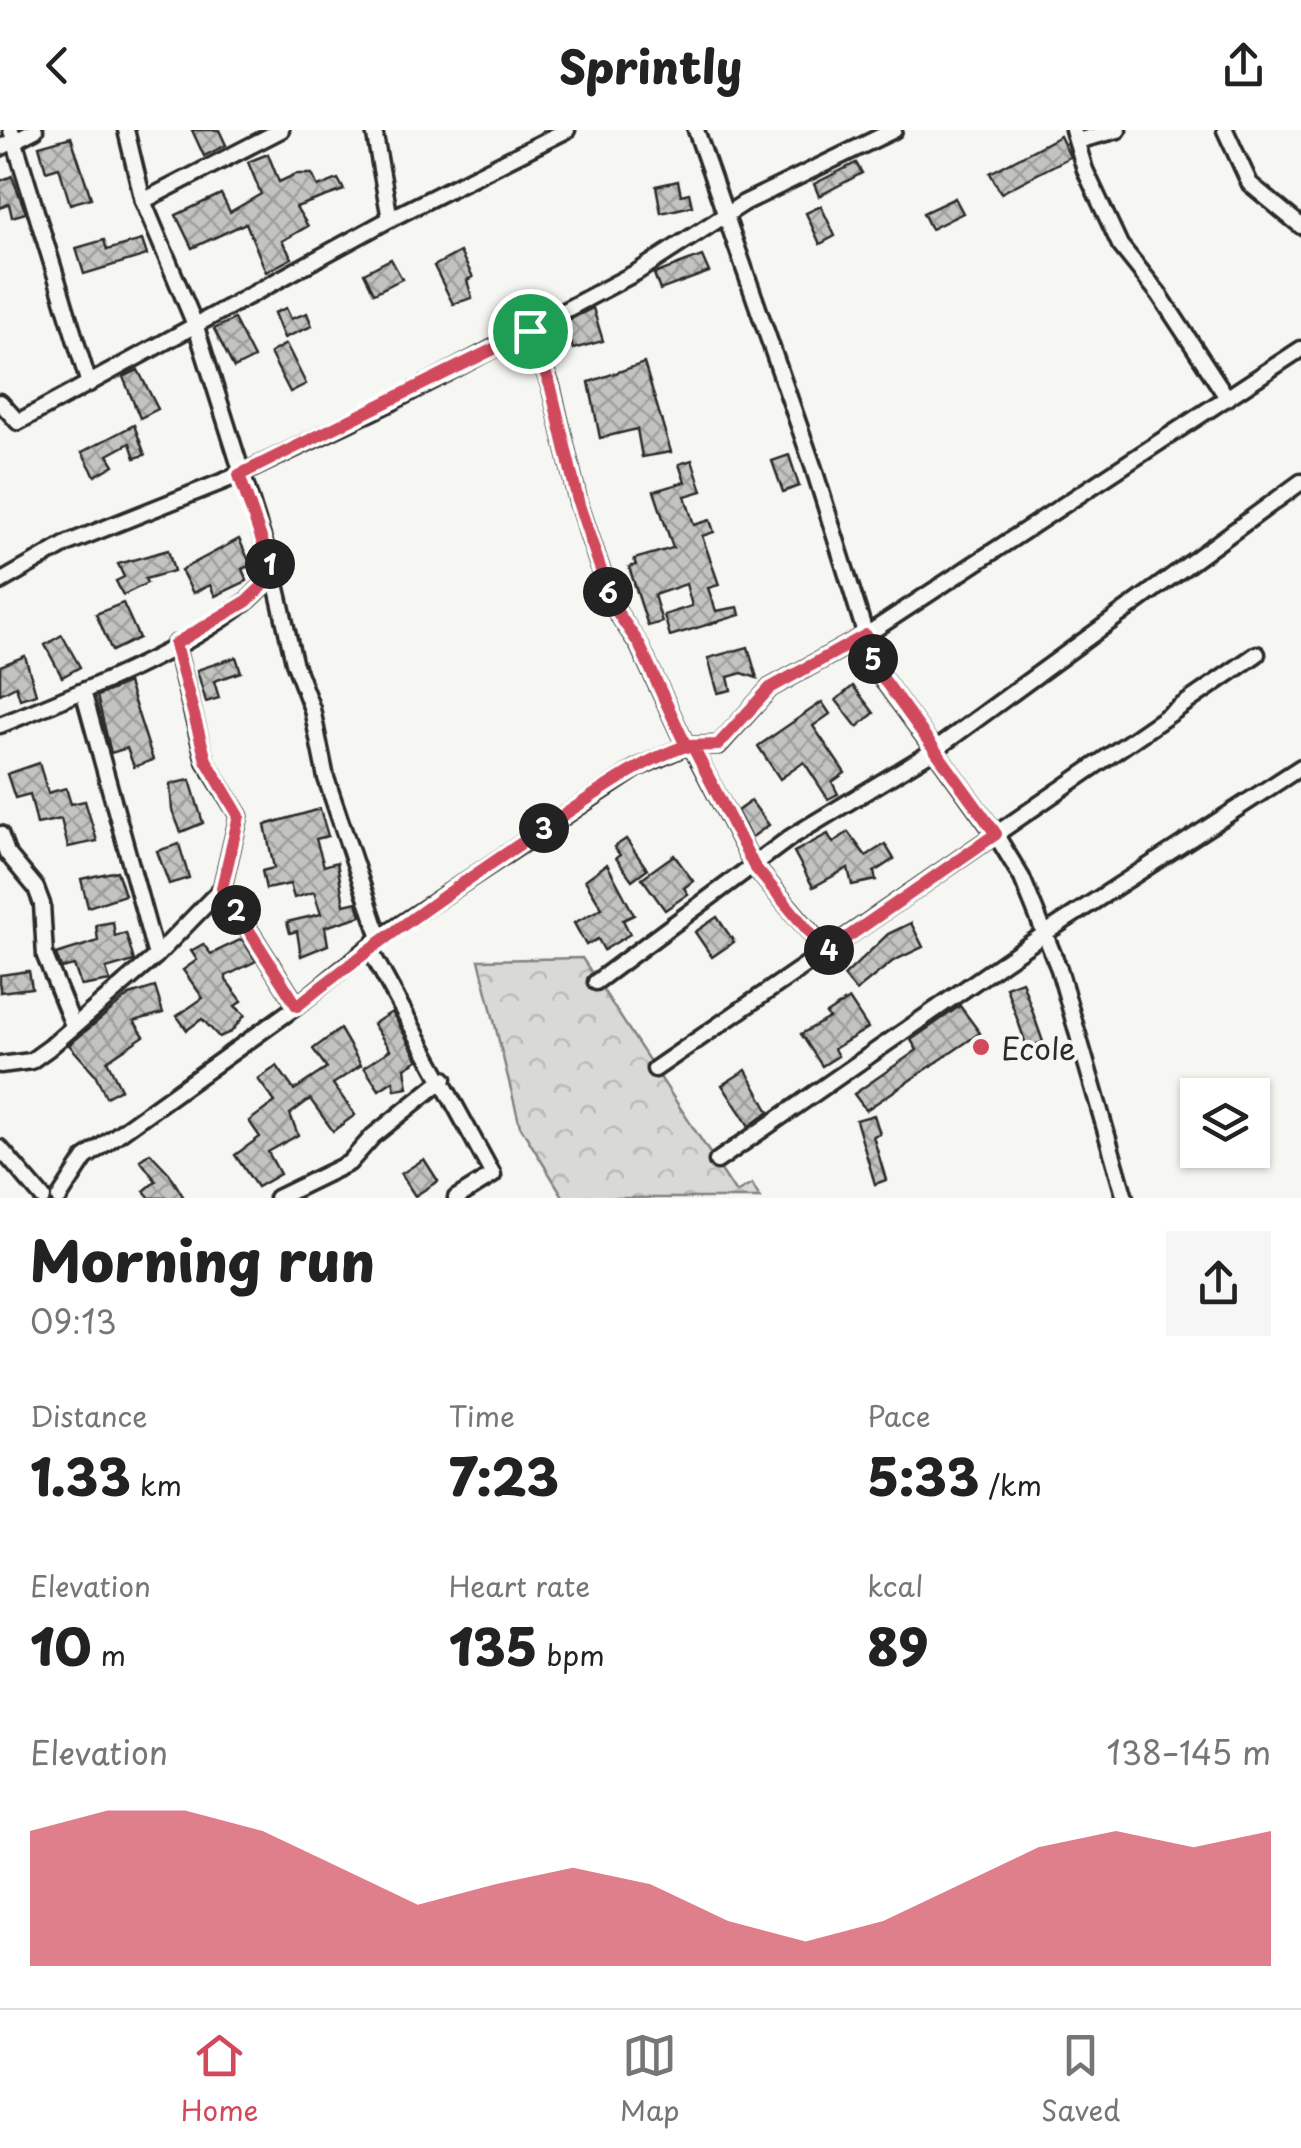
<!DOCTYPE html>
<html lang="en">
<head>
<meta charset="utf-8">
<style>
  body { margin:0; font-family:"Playpen Sans",sans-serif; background:#f6f6f6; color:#222; height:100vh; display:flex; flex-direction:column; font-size:38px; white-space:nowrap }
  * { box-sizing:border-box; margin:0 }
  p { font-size:32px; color:#767676 }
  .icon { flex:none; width:55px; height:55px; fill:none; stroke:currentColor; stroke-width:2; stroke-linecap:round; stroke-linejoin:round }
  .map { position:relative; height:1068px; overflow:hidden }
  .drawer { display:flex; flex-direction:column; background:#fff; flex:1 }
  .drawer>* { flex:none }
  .controls { position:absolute; left:1180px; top:948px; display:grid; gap:20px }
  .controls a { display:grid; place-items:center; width:90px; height:90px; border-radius:0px; background:#fff; box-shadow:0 2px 8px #0004; font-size:50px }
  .pin { position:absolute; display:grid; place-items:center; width:85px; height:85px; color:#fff; margin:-42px; border:5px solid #fff; border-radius:50%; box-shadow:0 2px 10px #0007 }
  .km { position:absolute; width:50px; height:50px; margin:-25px; border-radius:50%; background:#222; color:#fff; font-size:28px; line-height:50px; text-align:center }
  .round { display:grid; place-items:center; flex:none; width:105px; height:105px; border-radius:0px; background:#f6f6f6 }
  .overview { display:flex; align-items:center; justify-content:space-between; height:170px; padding:0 30px }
  h1 { font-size:55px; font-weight:800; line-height:75px }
  .stats { display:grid; grid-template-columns:repeat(3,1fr); gap:15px; height:170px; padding:10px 30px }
  .stats div { display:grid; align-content:center }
  .stats b { font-size:50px; font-weight:800 }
  .stats small { font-size:28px; font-weight:400 }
  .stats p { font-size:28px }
  .chart { height:280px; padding:20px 30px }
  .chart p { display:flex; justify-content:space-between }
  .chart svg { width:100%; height:180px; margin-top:10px; fill:#d1495b; opacity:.7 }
  header { display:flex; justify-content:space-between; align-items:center; height:130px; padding:0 30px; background:#fff; font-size:45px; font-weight:800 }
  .dock { display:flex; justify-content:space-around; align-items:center; height:140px; border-top:2px solid #e0e0e0; background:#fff; font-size:28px; color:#767676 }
  .dock a { display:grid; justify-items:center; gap:5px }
  .dock .current { color:#d1495b }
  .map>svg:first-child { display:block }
</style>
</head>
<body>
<header><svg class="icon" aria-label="back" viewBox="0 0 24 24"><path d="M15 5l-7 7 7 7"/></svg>Sprintly<svg class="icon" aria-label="share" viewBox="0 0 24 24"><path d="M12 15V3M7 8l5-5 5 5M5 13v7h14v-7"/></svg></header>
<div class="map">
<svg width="1301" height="1068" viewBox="0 0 1301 1068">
  <defs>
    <pattern id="forest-crowns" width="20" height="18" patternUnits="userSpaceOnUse" patternTransform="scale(2.5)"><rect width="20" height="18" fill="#d9d9d5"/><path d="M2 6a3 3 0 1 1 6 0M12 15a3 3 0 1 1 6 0" fill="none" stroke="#babab7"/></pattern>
    <pattern id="building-cross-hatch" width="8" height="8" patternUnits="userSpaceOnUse" patternTransform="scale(2.5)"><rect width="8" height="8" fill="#c3c3c0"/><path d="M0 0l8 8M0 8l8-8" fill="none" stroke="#9f9f9c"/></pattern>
  </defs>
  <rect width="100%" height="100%" fill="#f6f6f2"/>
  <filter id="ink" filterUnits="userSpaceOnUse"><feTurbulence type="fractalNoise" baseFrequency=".01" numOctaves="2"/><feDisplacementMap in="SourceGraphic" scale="20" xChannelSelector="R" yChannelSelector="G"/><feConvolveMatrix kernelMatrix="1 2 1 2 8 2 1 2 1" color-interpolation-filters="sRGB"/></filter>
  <g filter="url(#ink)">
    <path fill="url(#forest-crowns)" stroke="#828280" stroke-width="2.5" d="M582,828L736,1063L752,1054L760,1068H564L520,996L479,830Z"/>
    <g fill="url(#building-cross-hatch)" stroke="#2b2b2b" stroke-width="2.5">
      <path d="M192,0H219L226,15L204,26Z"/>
      <path d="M1060,6L1070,27L1001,63L990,43Z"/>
      <path d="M71,7L91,68L70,74L59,37L46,41L39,16Z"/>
      <path d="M268,24L279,52L296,44H312L318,57L338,49L344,60L296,77L308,96L282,111L292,128L266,142L246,93L192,118L176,85L221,64L230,82L261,64L248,32Z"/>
      <path d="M856,33L862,43L819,66L814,54Z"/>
      <path d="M12,46L26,83L12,87L9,74L0,78V51Z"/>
      <path d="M678,51L681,65L689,63L692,76L661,83L656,56Z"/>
      <path d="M955,68L963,83L931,99L923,83Z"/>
      <path d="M821,76L835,106L820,114L806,83Z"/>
      <path d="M104,110L107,120L142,110L147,125L84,144L76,118Z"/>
      <path d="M460,122L473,147L467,150L472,168L453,174L434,136Z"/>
      <path d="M702,126L709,142L660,160L654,144Z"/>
      <path d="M391,129L402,149L374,163L364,143Z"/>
      <path d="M286,178L291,189L307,183L312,196L284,208L274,183Z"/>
      <path d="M593,178L603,211L573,219L565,192Z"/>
      <path d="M234,189L254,228L234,238L214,199Z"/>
      <path d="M286,214L306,254L290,262L270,223Z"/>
      <path d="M644,233L671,322L642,327L637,299L600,308L589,252Z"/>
      <path d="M138,240L158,279L140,288L123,247Z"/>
      <path d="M134,295L145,325L135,328L130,313L108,325L114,335L95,346L82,322Z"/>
      <path d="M789,325L799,356L783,362L772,331Z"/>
      <path d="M692,330L702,361L685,366L694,395L710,390L714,402L702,406L719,455L708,458L716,481L738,477L740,485L670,506L664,485L692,476L686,454L654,465L662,492L648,496L629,437L636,435L634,429L673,418L654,361L685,352L679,334Z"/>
      <path d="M239,409L251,435L242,439L247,451L215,466L210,455L193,463L181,440Z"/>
      <path d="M168,420L174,441L145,449L147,453L123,465L116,451L124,447L118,434Z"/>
      <path d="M123,473L139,508L112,521L96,484Z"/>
      <path d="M62,505L80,537L62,547L45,515Z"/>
      <path d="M748,517L757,548L742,543L728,547L731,560L718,563L708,528Z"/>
      <path d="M25,526L36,564L20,569L16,556L0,564V536Z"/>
      <path d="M236,527L241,542L214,551L219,568L206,572L197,540Z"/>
      <path d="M128,553L153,630L134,637L127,618L111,623L97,566Z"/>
      <path d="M853,556L874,583L857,597L836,570Z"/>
      <path d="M822,572L830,584L813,596L845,643L832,652L838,664L828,669L804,632L780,649L758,616Z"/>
      <path d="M39,633L48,663L66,658L71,674L85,671L97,711L68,717L61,689L37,694L30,664L15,668L7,644Z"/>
      <path d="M190,650L203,693L181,702L172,680L170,654Z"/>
      <path d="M751,671L769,695L751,708L737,681Z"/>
      <path d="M320,679L328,706L316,709L324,736L337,732L344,775L357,772L361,786L325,797L328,815L301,826L297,801L290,803L287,792L321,784L314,762L294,768L290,754L266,759L262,741L274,738L265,695Z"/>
      <path d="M848,702L866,726L885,714L894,729L874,742L876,750L852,755L848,738L813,757L794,722L828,704L833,713Z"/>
      <path d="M626,709L647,739L632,750L616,728L620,725L614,717Z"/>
      <path d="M179,714L189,748L169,754L157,721Z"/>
      <path d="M674,725L693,751L684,758L688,764L665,780L642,748Z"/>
      <path d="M607,734L634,785L623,790L630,804L604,820L598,809L586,815L574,793L602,778L585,750Z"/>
      <path d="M117,741L125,765L88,777L81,749Z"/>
      <path d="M717,787L734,812L712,827L695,802Z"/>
      <path d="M113,792L115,806L126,803L134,831L106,839L110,851L81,856L74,835L61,838L56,824L98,811L96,795Z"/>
      <path d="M911,793L923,817L893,831L856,861L844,846L888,804Z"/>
      <path d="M242,809L256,831L226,846V850L242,871L235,876L245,885L231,902L219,907L202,889L187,900L177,886L203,868L183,840L197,830L191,821L203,814L211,824Z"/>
      <path d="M29,841L32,858L0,862V845Z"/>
      <path d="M1022,851L1043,912L1027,917L1006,857Z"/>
      <path d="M155,857L163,883L134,891L144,906L107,931L121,959L106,967L95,944L69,915L129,865Z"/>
      <path d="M849,869L868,898L834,919L838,926L822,936L801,904L829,888L826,884Z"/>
      <path d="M960,876L980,903L866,980L854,964L913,923L917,920L911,910Z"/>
      <path d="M392,882L418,930L405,938L408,958L395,960L393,951L379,960L364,937L390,920L373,894Z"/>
      <path d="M340,899L361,935L333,954L355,985L333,1001L310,969L290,984L298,1005L268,1022L280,1044L257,1057L235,1025L260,1007L249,991L275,972L258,949L277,936L294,960L327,938L313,919Z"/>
      <path d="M746,940L769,982L749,996L722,955Z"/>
      <path d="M874,985L880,1004L873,1006L886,1050L875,1054L856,990Z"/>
      <path d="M150,1023L169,1043L184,1068H150L144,1061L156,1051L140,1030Z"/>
      <path d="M424,1029L438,1051L415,1066L401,1044Z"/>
    </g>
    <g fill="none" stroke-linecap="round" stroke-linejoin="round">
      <g stroke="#2b2b2b" stroke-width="21">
        <g id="minor">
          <path d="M11,0L89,254"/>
          <path d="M126,0L143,71L196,197L274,445L294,532L312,579L326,648L380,808"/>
          <path d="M374,0L390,89"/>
          <path d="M696,0L813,336L877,541L996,705L1022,748L1059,839L1125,1068"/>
          <path d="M1073,0L1085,40L1120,115L1159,164L1226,266"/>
          <path d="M1225,0L1250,54L1301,96"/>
          <path d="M1077,11L1118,0"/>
          <path d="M0,18L35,0"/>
          <path d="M143,71L281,0"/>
          <path d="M530,201L551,257L579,375L613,476L639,515L686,616"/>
          <path d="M0,272L18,292L390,89L567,0"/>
          <path d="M0,452L68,413L239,345L390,273L637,142L744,73L894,0"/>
          <path d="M175,514L205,631L239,686L222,758L297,876"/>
          <path d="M83,561L156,826"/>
          <path d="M0,595C79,563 178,525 246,472C256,464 264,454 274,445"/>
          <path d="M693,619L754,736L826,821"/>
          <path d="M0,704L7,723L36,758L42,774L45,826L73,895"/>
          <path d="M369,818L493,1045L456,1068"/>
          <path d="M596,852L791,707L933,621L1301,352"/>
          <path d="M0,935L31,931L49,918L156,826L222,758"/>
          <path d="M655,939L1257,524"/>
          <path d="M0,1018L43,1068"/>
          <path d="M717,1031L1047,802L1301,637"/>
          <path d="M59,1068L85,1028L297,876L380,808L637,638L686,616L719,615L770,558L866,505L1301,219"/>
          <path d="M277,1068L349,1033L373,1006L444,949"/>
        </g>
      </g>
      <use href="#minor" stroke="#f6f6f2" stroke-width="14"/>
    </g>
  </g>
  <g fill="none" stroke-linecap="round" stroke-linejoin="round" filter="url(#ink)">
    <g stroke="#fff" stroke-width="20">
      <path id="route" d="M530,201L239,345L274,445L247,471L175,514L206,630L239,686L222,758L297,876C380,809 464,751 553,692C595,665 637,632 686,616L694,619L754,736L826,822L996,704L877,540L866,505L770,558L718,615L686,616L639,514L613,476L579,375L551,258L530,201"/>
    </g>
    <use href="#route" stroke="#d1495b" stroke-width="12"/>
  </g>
  <circle fill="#d1495b" stroke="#f6f6f2" stroke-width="4" cx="981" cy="917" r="10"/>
  <g text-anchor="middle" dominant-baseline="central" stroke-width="8" stroke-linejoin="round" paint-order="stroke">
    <g font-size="30" fill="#2b2b2b" stroke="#f6f6f2" text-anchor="start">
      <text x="1001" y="917">Ecole</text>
    </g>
  </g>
</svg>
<div class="controls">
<a><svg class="icon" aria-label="layers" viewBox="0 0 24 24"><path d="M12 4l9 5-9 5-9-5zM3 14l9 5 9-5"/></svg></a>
</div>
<div class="pin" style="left:530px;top:201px;background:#1e9e55"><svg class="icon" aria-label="arrive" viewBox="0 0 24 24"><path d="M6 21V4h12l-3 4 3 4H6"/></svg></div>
<b class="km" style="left:270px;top:434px">1</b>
<b class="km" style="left:236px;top:780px">2</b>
<b class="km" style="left:544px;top:698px">3</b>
<b class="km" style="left:829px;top:820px">4</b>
<b class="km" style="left:873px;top:529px">5</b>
<b class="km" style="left:608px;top:462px">6</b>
</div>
<section class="drawer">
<div class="overview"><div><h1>Morning run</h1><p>09:13</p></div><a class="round"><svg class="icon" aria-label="share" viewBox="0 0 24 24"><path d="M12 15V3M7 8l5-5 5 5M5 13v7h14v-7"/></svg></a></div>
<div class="stats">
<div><p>Distance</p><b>1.33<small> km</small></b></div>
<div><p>Time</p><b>7:23</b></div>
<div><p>Pace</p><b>5:33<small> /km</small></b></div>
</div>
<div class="stats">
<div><p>Elevation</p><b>10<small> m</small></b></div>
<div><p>Heart rate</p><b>135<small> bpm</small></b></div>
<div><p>kcal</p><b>89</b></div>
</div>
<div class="chart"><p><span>Elevation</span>138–145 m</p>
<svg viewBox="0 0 160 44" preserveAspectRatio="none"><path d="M0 44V11L10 6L20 6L30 11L40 20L50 29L60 24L70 20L80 24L90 33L100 38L110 33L120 24L130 15L140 11L150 15L160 11V44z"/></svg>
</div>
</section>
<nav class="dock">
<a class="current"><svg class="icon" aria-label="home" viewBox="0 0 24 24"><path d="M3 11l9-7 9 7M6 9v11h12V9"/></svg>Home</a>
<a><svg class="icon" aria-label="map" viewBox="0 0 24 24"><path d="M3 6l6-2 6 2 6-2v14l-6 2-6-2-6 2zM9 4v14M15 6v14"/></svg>Map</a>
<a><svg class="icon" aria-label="saved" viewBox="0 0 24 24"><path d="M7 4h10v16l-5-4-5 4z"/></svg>Saved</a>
</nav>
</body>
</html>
